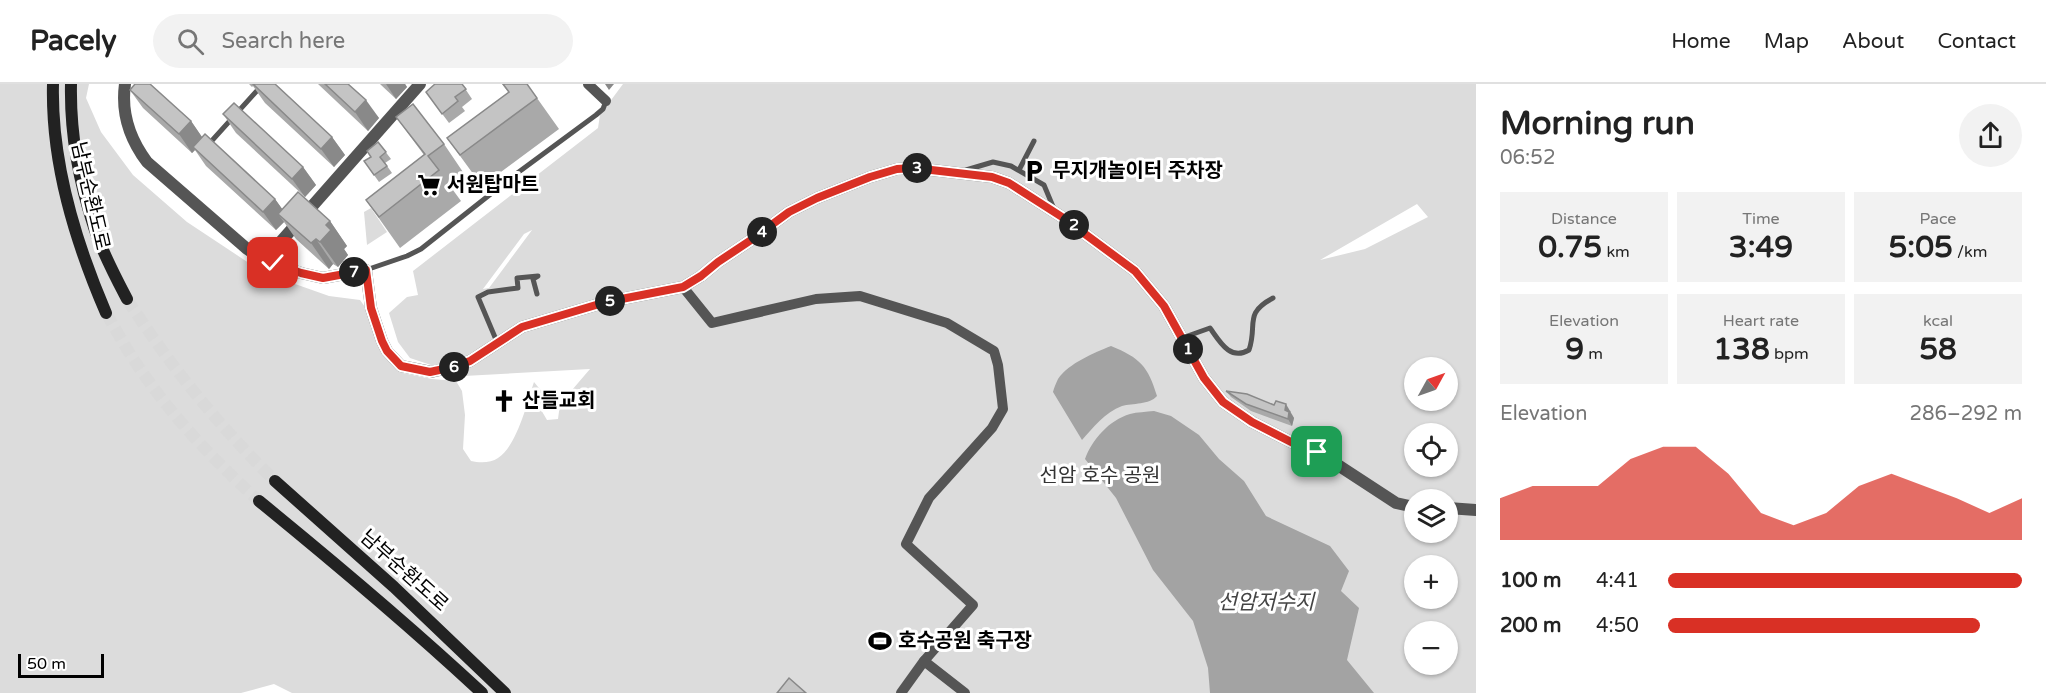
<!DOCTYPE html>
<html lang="en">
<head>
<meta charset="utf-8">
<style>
  body { margin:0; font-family:"Varela Round","Noto Sans KR",sans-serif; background:#f2f2f2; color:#222; height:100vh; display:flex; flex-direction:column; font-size:22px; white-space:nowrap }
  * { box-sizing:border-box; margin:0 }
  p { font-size:20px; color:#767676 }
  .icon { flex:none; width:33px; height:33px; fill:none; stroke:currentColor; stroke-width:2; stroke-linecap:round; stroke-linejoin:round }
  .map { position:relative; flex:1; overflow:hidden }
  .panel { display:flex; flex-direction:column; background:#fff; width:570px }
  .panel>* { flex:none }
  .needle { width:39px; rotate:50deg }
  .fabs { position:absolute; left:1404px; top:273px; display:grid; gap:12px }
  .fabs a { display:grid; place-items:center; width:54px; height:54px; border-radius:50%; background:#fff; box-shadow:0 2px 4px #0004; font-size:30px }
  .scale { position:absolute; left:18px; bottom:15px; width:86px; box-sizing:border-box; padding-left:6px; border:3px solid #000; border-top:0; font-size:16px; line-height:21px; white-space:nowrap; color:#000; -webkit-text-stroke:4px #fff; paint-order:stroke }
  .pin { position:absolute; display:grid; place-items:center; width:51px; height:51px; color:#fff; margin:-26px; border-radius:12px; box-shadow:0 3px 9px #0006 }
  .km { position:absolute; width:30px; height:30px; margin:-15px; border-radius:50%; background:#222; color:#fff; font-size:16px; line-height:30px; text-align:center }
  .round { display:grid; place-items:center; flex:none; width:63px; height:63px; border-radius:32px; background:#f2f2f2 }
  .headline { display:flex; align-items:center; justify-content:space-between; height:102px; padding:0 24px }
  h1 { font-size:33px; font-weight:700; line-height:45px }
  .figures { display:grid; grid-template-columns:repeat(3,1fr); gap:9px; height:102px; padding:6px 24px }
  .figures div { display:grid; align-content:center; border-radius:0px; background:#f2f2f2; text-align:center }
  .figures b { font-size:30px; font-weight:700 }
  .figures small { font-size:16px; font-weight:400 }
  .figures p { font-size:16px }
  .chart { height:168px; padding:12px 24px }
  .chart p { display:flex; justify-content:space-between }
  .chart svg { width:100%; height:108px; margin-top:6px; fill:#d93025; opacity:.7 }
  ul { padding:0 24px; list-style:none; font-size:20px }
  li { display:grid; grid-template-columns:96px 72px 1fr; align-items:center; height:45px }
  li i { height:15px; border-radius:8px; background:#d93025 }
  header { display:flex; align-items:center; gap:36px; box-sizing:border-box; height:84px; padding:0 30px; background:#fff; border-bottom:2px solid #e0e0e0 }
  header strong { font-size:28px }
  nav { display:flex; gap:33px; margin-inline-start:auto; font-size:21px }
  .search { width:420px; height:54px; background:#f2f2f2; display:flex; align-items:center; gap:15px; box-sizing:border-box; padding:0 21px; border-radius:33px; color:#767676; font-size:22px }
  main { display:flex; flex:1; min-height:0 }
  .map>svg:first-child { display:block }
</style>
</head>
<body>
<header>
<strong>Pacely</strong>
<div class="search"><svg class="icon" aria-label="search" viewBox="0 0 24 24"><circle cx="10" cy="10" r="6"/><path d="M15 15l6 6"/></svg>Search here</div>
<nav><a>Home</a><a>Map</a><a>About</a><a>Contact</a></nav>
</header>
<main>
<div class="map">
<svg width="1476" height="609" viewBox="0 0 1476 609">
  <rect width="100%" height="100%" fill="#fff"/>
  <g fill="#dcdcdc" fill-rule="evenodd">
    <path d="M0,0H89L86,14L101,48L133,91L187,138L264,189L329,212L360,216L370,230L392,281L403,289L432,295L456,297L462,307L465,331L463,365L471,377C480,379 491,379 498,374C517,362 527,319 534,298L543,309L540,324L547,336L558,335L560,320L590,285L464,292L410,274L398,258L389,229L407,213L418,211L413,187L598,44L600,31L623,0H1476V609H292L274,600L241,609H0ZM1417,120L1428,133L1365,165L1320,176ZM532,146L489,204L483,205L524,150ZM1414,284H1448V316H1414ZM1414,350H1448V382H1414ZM1414,416H1448V448H1414ZM1414,482H1448V514H1414ZM1414,548H1448V580H1414Z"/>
    <path d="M371,124L387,148L367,161L364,128Z"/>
  </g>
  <g fill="#a3a3a3">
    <path d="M1111,262C1140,274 1148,282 1157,312C1149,321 1133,319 1122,322C1105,328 1093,344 1082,356L1053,308C1054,304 1056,299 1058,295C1069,279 1094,269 1111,262Z"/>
    <path d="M1154,327L1171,332L1199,351L1219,375L1244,397L1266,432L1330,462L1349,487L1341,507L1359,524L1347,576L1374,609H1210L1208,584L1193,537L1153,486L1116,414L1085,375C1092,356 1109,336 1130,330C1137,328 1146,328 1154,327Z"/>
  </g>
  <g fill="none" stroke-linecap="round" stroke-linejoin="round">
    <g stroke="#d9d9d9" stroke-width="12" stroke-dasharray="12 6" stroke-linecap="butt">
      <path d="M127,215C170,282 219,342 275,397"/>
      <path d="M106,229C115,244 123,259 132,273C167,327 211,374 259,417"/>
    </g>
    <g stroke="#555" stroke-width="5">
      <path d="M208,61L263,0"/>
      <path d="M966,86L993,78L1011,82L1044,101L1054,125"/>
      <path d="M1019,86L1034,57"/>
      <path d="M366,186L407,172L421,165L516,90L596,31L603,25L606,17"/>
      <path d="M1182,254L1210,244C1220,258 1230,277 1249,266C1258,240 1243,230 1273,214"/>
      <path d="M497,258L478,213L488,208L518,204L517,194L538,192L533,195L537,210"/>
    </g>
    <g stroke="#555" stroke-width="10">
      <path d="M588,0L606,17"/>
      <path d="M683,203L712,239L816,215L860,212L947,239L994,267L998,281L1003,325L992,344L929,414L906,460L973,521L924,577L901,609"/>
      <path d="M924,577L965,609"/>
    </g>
    <g stroke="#555" stroke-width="12">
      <path d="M125,0C121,29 129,54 147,78L246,164L263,176"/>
      <path d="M420,0L277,162L263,176L301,189L323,194L366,186L371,224L382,257L387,267L401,282L431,288L453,283L470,277L522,243L606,218L683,203L701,192L718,178L751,156L789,128L817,114L870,93L897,85L914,84L992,93L1009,99L1062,133L1135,187L1164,222L1204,294L1223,318L1252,338L1293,359L1321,370L1396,419L1414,423"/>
      <path d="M1448,424L1476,426"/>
    </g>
    <g stroke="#222" stroke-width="12">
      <path d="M53,0C51,79 75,157 106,229"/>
      <path d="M71,0C70,48 79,98 94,143C102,168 115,192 127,215"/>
      <path d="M275,397L394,503L505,609"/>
      <path d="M259,417C335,479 410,542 482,609"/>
    </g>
  </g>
  <g fill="#a9a9a9">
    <path d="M249,0H275L332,53L345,71L334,83L265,19L253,2L252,3Z"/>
    <path d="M318,0H348L379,34L368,47Z"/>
    <path d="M380,0H405L407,3L396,15Z"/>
    <path d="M462,0L472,15L462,23L465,27L449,39L426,8Z"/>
    <path d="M502,0H527L559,45L482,102L447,54L509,9Z"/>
    <path d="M130,6L191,37L202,53L275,115L282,125L330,137L347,162L344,165L348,171L338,183L333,180L329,185L296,155L284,138L276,146L206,82L195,66L192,69L143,24Z"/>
    <path d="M223,30L303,83L316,101L305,113L236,49Z"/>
    <path d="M396,33L444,60L465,91L450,102L461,117L400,164L366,116L424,71Z"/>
    <path d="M378,58L391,75L385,79L392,89L379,98L364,77L371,73Z"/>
    <path d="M1226,307L1291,327L1290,329L1294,334L1292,342L1251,327L1231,313Z"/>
  </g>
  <g fill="#898989">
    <path d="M386,0H405L407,3L396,15Z"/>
    <path d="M605,0H614L609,6Z"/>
    <path d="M366,16L379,34L368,47L355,28Z"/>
    <path d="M191,37L204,56L193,63L195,66L192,69L179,50Z"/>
    <path d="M332,53L345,71L334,83L321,65Z"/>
    <path d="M303,83L316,101L305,113L292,95Z"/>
    <path d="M275,115L288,133L278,130L284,138L276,146L263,128Z"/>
    <path d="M330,137L347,162L344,165L348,171L338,183L320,158L326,141Z"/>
    <path d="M316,155L333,180L329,185L311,159Z"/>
    <path d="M1286,320L1294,334L1292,342L1288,335L1285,326Z"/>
  </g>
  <g fill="#c4c4c4" stroke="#898989" stroke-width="1.5">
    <path d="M135,0H150L191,37L179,50L130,6Z"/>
    <path d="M253,0H275L332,53L321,65Z"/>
    <path d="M325,0H348L366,16L355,28Z"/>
    <path d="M435,0H462L466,5L455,13L458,17L442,30L426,8Z"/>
    <path d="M503,0H527L537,14L460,71L447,54L509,8Z"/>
    <path d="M234,19L303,83L292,95L223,30Z"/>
    <path d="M413,20L444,60L428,72L439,86L379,133L366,116L425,70L396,33Z"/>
    <path d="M205,50L275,115L263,128L193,63Z"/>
    <path d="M378,58L386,68L380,73L387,82L374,91L364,77L371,73L367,67Z"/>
    <path d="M298,108L330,137L326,141L331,146L320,158L316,155L311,159L278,130Z"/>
    <path d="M1226,307L1247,310L1274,321L1276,317L1286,320L1285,326L1289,328L1288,335L1246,320Z"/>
    <path d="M789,594L806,609H777Z"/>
  </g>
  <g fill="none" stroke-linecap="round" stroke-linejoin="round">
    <g stroke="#fff" stroke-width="12">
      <path id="route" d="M273,179L301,189L323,194L366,186L371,224L382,257L387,267L401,282L430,288L453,283L470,277L522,243L606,218L683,203L701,192L718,178L751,156L789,128L817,114L870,93L897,85L914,84L992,93L1009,99L1062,133L1135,187L1164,222L1204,294L1223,318L1252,338L1293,359L1317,368"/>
    </g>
    <use href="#route" stroke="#d93025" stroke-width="8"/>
  </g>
  <defs>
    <g id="parking-bare" transform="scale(1.8)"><path d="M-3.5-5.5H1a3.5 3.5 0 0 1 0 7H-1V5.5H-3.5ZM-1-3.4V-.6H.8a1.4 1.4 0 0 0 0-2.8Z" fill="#000" stroke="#fff" stroke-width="2.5" paint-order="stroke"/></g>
    <g id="supermarket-bare" transform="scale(1.8)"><path d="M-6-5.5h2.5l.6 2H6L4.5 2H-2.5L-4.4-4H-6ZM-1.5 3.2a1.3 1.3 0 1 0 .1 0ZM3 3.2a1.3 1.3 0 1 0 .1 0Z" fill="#000" stroke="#fff" stroke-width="2.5" paint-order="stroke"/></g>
    <g id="church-bare" transform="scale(1.8)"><path d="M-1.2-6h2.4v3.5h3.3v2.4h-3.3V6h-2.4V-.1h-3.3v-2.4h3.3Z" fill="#000" stroke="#fff" stroke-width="2.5" paint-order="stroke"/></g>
    <g id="stadium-bare" transform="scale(1.8)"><path d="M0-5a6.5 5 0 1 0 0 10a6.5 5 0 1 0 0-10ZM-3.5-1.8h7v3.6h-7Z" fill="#000" stroke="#fff" stroke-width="2.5" paint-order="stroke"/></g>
  </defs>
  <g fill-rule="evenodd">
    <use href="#parking-bare" x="1034" y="87"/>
    <use href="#supermarket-bare" x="429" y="101"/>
    <use href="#church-bare" x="504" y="317"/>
    <use href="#stadium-bare" x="880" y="557"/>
  </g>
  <g text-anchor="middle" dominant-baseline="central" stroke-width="6" stroke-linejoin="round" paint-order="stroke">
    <g font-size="20" font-weight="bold" fill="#000" stroke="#fff" text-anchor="start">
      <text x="1052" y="87">무지개놀이터 주차장</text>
      <text x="447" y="101">서원탑마트</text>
      <text x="522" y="317">산들교회</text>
      <text x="898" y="557">호수공원 축구장</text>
    </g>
    <g font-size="20" fill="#000" stroke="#fff">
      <text transform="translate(90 112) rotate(77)">남부순환도로</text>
      <text transform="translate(404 487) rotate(42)">남부순환도로</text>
    </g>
    <g font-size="20" fill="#333" stroke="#fff">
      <text x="1100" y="392">선암 호수 공원</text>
    </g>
    <g font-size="21" font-style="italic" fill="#444" stroke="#fff">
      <text x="1266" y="518">선암저수지</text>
    </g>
  </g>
</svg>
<div class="fabs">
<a><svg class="needle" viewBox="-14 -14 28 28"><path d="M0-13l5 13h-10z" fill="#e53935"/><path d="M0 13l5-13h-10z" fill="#767676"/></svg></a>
<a><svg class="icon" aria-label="locate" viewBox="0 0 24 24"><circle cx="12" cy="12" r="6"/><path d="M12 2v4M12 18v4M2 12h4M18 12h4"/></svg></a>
<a><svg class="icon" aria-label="layers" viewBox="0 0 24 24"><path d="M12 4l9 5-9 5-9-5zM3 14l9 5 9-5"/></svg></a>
<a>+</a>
<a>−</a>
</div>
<div class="scale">50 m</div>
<div class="pin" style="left:1317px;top:368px;background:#1e9e55"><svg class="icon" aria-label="arrive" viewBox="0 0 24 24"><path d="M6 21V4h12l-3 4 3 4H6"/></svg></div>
<div class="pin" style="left:273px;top:179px;background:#d93025"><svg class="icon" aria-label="check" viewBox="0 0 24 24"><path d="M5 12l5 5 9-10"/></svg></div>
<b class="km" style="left:1188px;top:265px">1</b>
<b class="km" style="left:1074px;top:141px">2</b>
<b class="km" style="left:917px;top:84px">3</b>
<b class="km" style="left:762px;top:148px">4</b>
<b class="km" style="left:610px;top:217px">5</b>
<b class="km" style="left:454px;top:283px">6</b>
<b class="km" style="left:354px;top:188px">7</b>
</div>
<section class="panel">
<div class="headline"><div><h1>Morning run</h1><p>06:52</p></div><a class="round"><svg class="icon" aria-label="share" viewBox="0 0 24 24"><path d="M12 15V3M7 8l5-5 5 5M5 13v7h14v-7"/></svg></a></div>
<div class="figures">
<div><p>Distance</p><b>0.75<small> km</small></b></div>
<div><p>Time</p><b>3:49</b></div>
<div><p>Pace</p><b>5:05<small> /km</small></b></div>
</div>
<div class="figures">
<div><p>Elevation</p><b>9<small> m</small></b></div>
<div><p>Heart rate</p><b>138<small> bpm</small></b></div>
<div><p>kcal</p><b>58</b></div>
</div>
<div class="chart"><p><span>Elevation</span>286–292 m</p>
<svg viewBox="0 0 160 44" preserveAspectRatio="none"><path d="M0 44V27L10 22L20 22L30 22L40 11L50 6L60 6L70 17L80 33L90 38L100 33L110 22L120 17L130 22L140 27L150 33L160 27V44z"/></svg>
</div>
<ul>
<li><b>100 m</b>4:41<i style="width:100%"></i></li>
<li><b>200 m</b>4:50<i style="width:88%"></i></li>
</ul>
</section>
</main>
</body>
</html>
